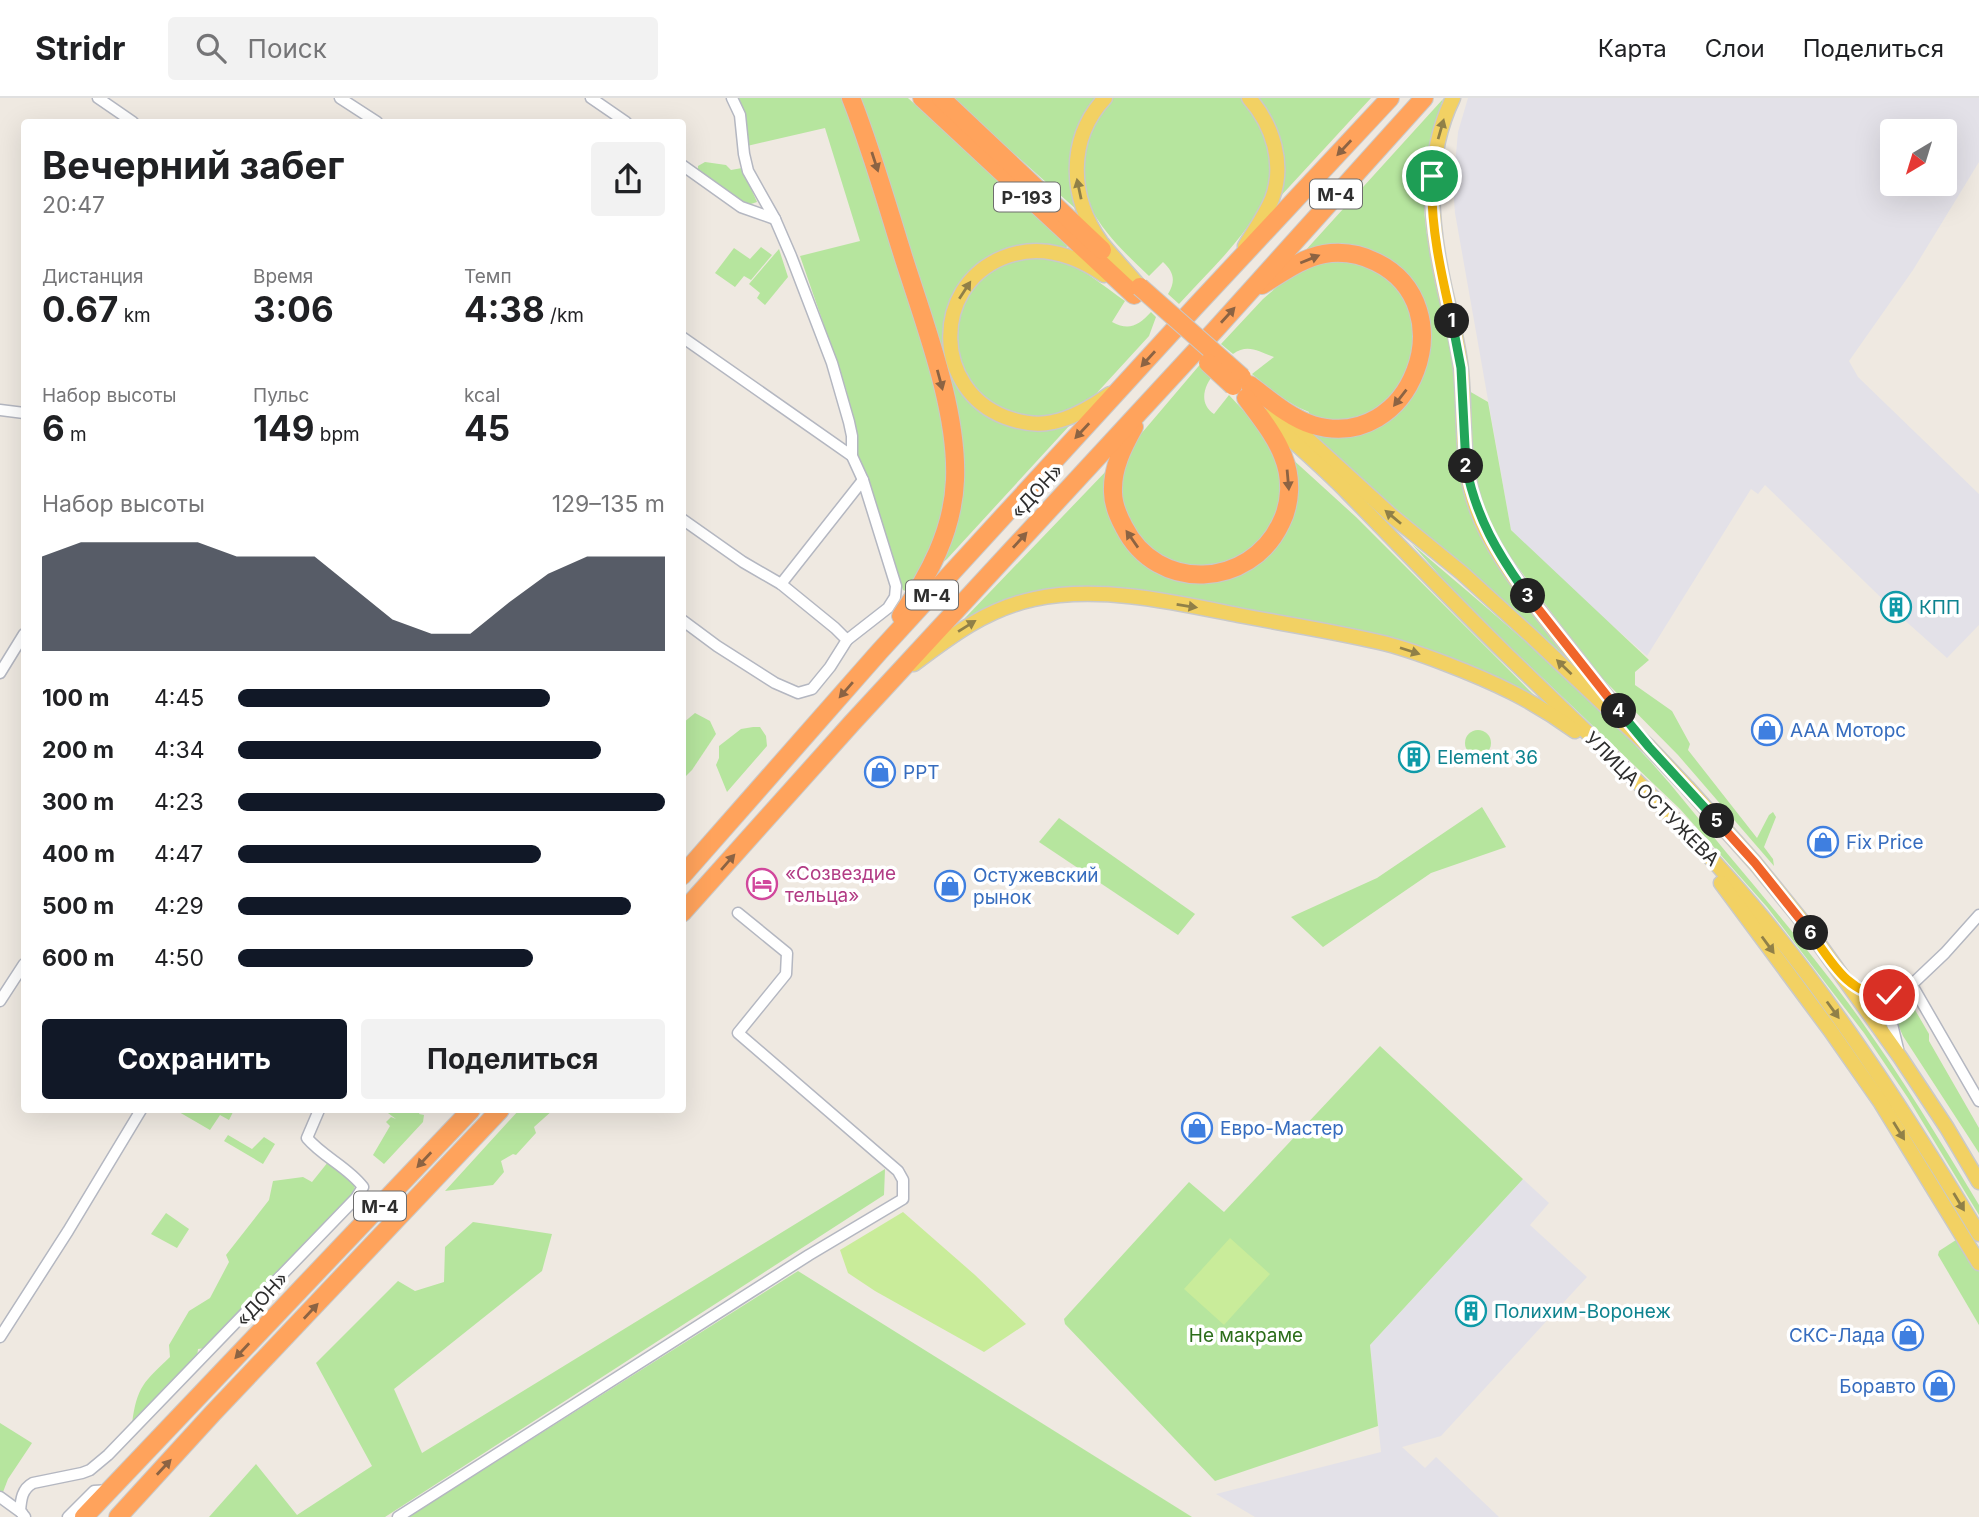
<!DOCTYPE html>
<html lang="ru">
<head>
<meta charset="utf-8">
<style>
  body { margin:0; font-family:Inter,sans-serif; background:#f2f2f2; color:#202124; height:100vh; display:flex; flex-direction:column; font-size:26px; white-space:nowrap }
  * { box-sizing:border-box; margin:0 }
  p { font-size:23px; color:#757577 }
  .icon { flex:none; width:38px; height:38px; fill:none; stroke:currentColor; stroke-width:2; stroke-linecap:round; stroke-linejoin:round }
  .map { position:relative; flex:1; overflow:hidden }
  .drawer { position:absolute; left:21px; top:21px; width:665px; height:994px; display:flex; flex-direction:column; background:#fff; border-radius:7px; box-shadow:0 7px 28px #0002 }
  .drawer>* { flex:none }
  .needle { width:46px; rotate:218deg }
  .buttons { position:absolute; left:1880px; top:21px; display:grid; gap:14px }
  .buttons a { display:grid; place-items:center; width:77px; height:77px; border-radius:7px; background:#fff; box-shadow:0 7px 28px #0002; font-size:35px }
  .pin { position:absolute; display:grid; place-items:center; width:60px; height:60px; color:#fff; margin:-30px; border:4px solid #fff; border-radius:50%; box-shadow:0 2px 7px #0007 }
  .km { position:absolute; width:35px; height:35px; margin:-18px; border-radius:50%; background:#222; color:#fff; font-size:19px; line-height:35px; text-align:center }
  .round { display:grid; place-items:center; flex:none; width:74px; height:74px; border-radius:7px; background:#f2f2f2 }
  .headline { display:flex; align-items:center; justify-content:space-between; height:119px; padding:0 21px }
  h1 { font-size:38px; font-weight:700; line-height:52px }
  .metrics { display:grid; grid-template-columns:repeat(3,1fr); gap:10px; height:119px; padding:7px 21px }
  .metrics div { display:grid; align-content:center }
  .metrics b { font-size:35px; font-weight:700 }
  .metrics small { font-size:19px; font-weight:400 }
  .metrics p { font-size:19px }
  .chart { height:196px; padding:14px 21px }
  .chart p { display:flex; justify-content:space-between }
  .chart svg { width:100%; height:126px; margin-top:7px; fill:#111827; opacity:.7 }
  .button { display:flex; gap:14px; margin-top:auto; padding:14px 21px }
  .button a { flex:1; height:80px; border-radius:7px; background:#111827; color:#fff; font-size:28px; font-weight:700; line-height:80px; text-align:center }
  .button a+a { background:#f2f2f2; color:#202124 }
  ul { padding:0 21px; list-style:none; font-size:23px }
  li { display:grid; grid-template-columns:112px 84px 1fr; align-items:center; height:52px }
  li i { height:18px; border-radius:9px; background:#111827 }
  header { display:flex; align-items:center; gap:42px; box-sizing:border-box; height:98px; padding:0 35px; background:#fff; border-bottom:2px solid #e0e0e0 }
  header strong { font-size:33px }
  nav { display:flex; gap:38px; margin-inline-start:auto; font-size:24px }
  .search { width:490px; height:63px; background:#f2f2f2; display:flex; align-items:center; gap:18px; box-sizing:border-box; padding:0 24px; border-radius:7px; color:#757577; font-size:26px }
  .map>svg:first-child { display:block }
</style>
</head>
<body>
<header>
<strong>Stridr</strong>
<div class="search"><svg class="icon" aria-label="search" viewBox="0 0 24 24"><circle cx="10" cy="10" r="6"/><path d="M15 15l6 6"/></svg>Поиск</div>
<nav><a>Карта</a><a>Слои</a><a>Поделиться</a></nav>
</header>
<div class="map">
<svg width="1979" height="1419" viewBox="0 0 1979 1419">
  <rect width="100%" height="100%" fill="#efe9e1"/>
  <g fill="#e3e1e8" fill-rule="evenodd">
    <path d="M1468,0H1979V64L1913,172L1849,263L1858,279L1979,396V527L1947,560L1901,519L1765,387L1758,396L1751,391L1647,558L1560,482L1511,432L1455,115L1453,89L1458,34ZM1892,33H1944V86H1892Z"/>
    <path d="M1523,1081L1549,1105L1530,1127L1587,1179L1441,1338L1402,1349L1425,1370L1436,1359L1499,1419H1255L1216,1396L1381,1354L1370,1247Z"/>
  </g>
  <g fill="#b6e59e">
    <path d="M739,0H908L985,70L1068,142L1064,164C1087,173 1105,189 1125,203L1112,224C1129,233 1138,228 1151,214L1156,219L1149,238L1094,298L1067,315L1070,327L947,461L908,494L903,492L900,484L861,369L856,347V333L846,291L800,158L860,143L825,30L747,48L746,18Z"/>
    <path d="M952,0H1371L1278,101L1265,99C1246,140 1209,173 1179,206L1168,196C1176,183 1174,174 1163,164L1149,178C1126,156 1104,136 1089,107L1077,112Z"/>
    <path d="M1443,1C1432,34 1424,69 1424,104C1425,158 1447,208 1453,261C1460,315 1451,371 1474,423C1497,476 1539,520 1574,566L1307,333L1309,314C1288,306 1269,290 1252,276L1274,259C1259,254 1248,245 1233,256L1221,246L1263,201L1287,180L1304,154Z"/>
    <path d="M705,64L726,67L731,72L742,70L757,104L745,108L698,75V68Z"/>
    <path d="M761,149L772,157L751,182L744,178L735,189L715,175L734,150L750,161Z"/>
    <path d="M779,151L788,179L765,207L757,200L760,195L749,186Z"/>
    <path d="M1203,263L1215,275C1204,287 1198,305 1214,316L1229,297L1268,339L1356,419L1539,602L1497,579L1416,549L1119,491L965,520L1135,343Z"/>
    <path d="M1469,293L1488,304L1511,432L1649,562L1635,574V587L1672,613L1690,646L1688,652L1757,740L1769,717L1773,714L1776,719L1764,749L1773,761L1774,768L1678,657L1603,581L1568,537L1500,445L1482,407L1472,368Z"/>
    <path d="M1412,446C1494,516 1577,585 1651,664C1677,693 1701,724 1726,754C1768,804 1810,854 1849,906C1896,970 1938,1039 1979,1107V1117L1908,1000L1864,935L1767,809L1680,711L1464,505Z"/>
    <path d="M695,615L710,623L716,636L692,672L686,678L683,676V625Z"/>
    <path d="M753,629H760L766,638L767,648L727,694L716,667L719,660V648L741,631Z"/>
    <circle cx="1478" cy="645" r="13"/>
    <path d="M1482,709L1506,749L1431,775L1323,849L1291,819L1377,780Z"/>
    <path d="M1059,720L1195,816L1178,837L1039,744Z"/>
    <path d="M1911,905L1929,936V943L1979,1030V1055L1903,938C1897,925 1894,917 1903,906Z"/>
    <path d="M1380,948L1523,1081L1370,1247L1378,1328L1215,1383L1065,1226L1064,1221L1189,1084L1224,1114Z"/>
    <path d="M181,1012H234L229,1022L220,1017L210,1032L179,1014Z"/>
    <path d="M384,1012H421L419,1016L424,1017L423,1024L384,1066L373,1057L390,1028L386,1024L391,1019L396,1021Z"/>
    <path d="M519,1012H553L534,1029L536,1035L516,1057L513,1056L501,1063L504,1074L493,1087L445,1093Z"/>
    <path d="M228,1037L252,1051L264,1039L275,1046L263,1066L224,1043Z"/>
    <path d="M328,1064L353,1083L355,1091L347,1103L206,1250L198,1251L197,1259L132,1326C137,1288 144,1284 170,1259L169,1247L189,1213L210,1200L229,1164L226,1157L269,1102L273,1083L303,1079L312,1084Z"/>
    <path d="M885,1071L884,1097L385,1419H209L256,1366L297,1417L372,1368L316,1265L398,1183L415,1193L444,1184L445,1149L473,1124L552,1136L542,1173L394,1291L422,1355Z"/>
    <path d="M166,1115L189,1131L177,1150L151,1136Z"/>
    <path d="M1956,1142L1962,1143L1979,1173V1227L1938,1157L1939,1153Z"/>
    <path d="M798,1173L1192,1419H408Z"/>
    <path d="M0,1325L32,1345L8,1381L3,1394L0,1393Z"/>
  </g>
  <g fill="#c9ec9a">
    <path d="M903,1114L975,1177L1026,1226L984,1254L875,1193L848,1175L840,1152Z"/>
    <path d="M1230,1140L1270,1176L1224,1227L1184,1191Z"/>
  </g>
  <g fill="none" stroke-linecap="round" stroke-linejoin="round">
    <g stroke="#b4b7c1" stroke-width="13">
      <g id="minor">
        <path d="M98,0L133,24"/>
        <path d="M340,0L377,24"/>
        <path d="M591,0L626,24"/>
        <path d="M732,0L740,17L744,56L748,73L775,121L791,158L832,265L849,324L852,338V358L863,382L896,488L895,499L888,510L847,542"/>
        <path d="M682,67L741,109L775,121"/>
        <path d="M682,239L852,358"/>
        <path d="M0,312L24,315"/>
        <path d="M682,421L743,464L781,486L835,530L847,542L830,569L812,591L798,595L775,585L717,548L682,522"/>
        <path d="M781,486L863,382"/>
        <path d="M0,575L24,536"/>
        <path d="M1850,884C1869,897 1884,900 1906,892"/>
        <path d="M1912,887L1979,1003"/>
        <path d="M0,903L24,866"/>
        <path d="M1898,951L1892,926L1894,909L1906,892L1945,855L1979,817"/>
        <path d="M0,1239L68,1133L141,1012"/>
        <path d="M0,1399L22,1415"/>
        <path d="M25,1419L20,1413C21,1401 22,1391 33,1385L82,1375L90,1372L108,1357L356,1100L363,1089C348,1069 323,1059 307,1040L319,1012"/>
        <path d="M68,1419L94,1393L110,1392"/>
        <path d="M398,1419L809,1157L903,1101V1082L898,1073L738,935L786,876L787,855L738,815"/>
      </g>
    </g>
    <g stroke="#c9c9c9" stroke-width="17">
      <g id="major">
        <path d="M1105,0C1067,41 1069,99 1101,144C1113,159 1127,174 1140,189"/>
        <path d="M1453,0C1424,60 1430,125 1444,188C1450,216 1458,243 1461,272C1466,324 1459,373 1482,424C1500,464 1529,499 1556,534C1575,557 1593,582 1612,605"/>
        <path d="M1245,148C1254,133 1265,118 1272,101C1285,66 1273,27 1249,0"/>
        <path d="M1104,177C1073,156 1038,145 1002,160C931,190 934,292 1005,319C1021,325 1036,328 1053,324C1074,320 1093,308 1110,296"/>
        <path d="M1278,314L1392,418L1462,475L1528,535L1649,649L1687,689L1755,765L1807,829L1900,959L1947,1030L1979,1084"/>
        <path d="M1265,318C1293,344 1323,369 1349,396C1402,450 1453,504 1507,557C1594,642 1685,725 1763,820C1845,920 1912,1026 1979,1136"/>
        <path d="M914,566C951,538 987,511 1034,501C1099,487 1174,504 1238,517C1285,526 1332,533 1379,544C1401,549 1423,557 1444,565C1494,584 1532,602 1575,633"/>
        <path d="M1721,785L1830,932L1881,1005L1979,1165"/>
      </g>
    </g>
    <g stroke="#c9c9c9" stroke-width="20">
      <g id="highway">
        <path d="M851,0C872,53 887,107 904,161C925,227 958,313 955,382C953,433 929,477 901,518"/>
        <path d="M922,0L1134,197"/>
        <path d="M941,0L1102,152"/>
        <path d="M1250,287C1269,301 1290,320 1313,327C1412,356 1466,208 1376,164C1360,156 1342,153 1324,156C1302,160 1282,175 1262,187"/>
        <path d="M1134,329C1123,349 1112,370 1113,394C1113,406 1118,418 1124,429C1157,495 1250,491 1281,425C1291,405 1292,380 1283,358C1275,337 1260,319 1246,300"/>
        <path d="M682,778L879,554L1194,210L1390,0"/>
        <path d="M682,815L852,625L1216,231L1424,0"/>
        <path d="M84,1419L471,1012"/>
        <path d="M118,1419L213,1315L500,1012"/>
      </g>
    </g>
    <use href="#minor" stroke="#fff" stroke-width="10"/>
    <use href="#major" stroke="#f2d163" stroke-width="14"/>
    <use href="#highway" stroke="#ffa35c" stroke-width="18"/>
    <g stroke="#c9c9c9" stroke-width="20" stroke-linecap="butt">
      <g id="highway-bridge">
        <path d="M1140,189L1242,279"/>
        <path d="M1208,265L1233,288"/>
      </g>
    </g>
    <use href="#highway-bridge" stroke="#ffa35c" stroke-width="18"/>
  </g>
  <defs><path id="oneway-solid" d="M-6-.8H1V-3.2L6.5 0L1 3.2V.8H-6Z" transform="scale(1.75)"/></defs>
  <g fill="#908048">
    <use href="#oneway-solid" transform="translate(1441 31) rotate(-74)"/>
    <use href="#oneway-solid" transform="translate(1079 91) rotate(-102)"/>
    <use href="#oneway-solid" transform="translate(965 192) rotate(-57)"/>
    <use href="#oneway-solid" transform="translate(1393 419) rotate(-140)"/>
    <use href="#oneway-solid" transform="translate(1187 508) rotate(9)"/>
    <use href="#oneway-solid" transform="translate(967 528) rotate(-32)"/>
    <use href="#oneway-solid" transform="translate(1410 553) rotate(18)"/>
    <use href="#oneway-solid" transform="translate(1564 569) rotate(-136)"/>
    <use href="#oneway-solid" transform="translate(1768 847) rotate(54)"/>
    <use href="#oneway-solid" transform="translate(1833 912) rotate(54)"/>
    <use href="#oneway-solid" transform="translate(1899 1033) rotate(58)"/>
    <use href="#oneway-solid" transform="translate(1959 1104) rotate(59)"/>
  </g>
  <g fill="#8c6343">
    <use href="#oneway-solid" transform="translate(1344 50) rotate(133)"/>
    <use href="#oneway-solid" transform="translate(875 64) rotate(72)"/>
    <use href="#oneway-solid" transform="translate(1310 161) rotate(-22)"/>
    <use href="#oneway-solid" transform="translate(1228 217) rotate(-48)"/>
    <use href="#oneway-solid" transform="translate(1148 261) rotate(132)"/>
    <use href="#oneway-solid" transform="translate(940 282) rotate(75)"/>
    <use href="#oneway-solid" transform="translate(1400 300) rotate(128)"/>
    <use href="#oneway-solid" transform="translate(1082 333) rotate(133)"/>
    <use href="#oneway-solid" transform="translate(1288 382) rotate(85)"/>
    <use href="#oneway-solid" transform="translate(1132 441) rotate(-125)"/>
    <use href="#oneway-solid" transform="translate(1020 442) rotate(-48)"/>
    <use href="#oneway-solid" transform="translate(846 592) rotate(131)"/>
    <use href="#oneway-solid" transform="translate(728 764) rotate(-49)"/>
    <use href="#oneway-solid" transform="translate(424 1062) rotate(133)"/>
    <use href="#oneway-solid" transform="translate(311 1213) rotate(-47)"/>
    <use href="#oneway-solid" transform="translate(242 1253) rotate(133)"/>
    <use href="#oneway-solid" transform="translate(164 1369) rotate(-47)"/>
  </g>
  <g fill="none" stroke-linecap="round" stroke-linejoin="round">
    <g stroke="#fff" stroke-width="14">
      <path id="split-1" d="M1432,78C1430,127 1441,175 1452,223"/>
    </g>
    <g stroke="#fff" stroke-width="14">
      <path id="split-2" d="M1452,223L1461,270L1466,368"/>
    </g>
    <g stroke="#fff" stroke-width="14">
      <path id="split-3" d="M1466,368C1476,420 1498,456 1528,498"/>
    </g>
    <g stroke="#fff" stroke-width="14">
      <path id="split-4" d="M1528,498L1619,613"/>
    </g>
    <g stroke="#fff" stroke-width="14">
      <path id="split-5" d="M1619,613L1649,649L1717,723"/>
    </g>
    <g stroke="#fff" stroke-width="14">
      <path id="split-6" d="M1717,723L1755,765L1811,835"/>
    </g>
    <g stroke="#fff" stroke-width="14">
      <path id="split-7" d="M1811,835C1830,862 1850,900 1889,897"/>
    </g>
    <use href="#split-1" stroke="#f5b400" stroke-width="9"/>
    <use href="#split-2" stroke="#22a559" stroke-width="9"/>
    <use href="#split-3" stroke="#22a559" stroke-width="9"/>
    <use href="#split-4" stroke="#f0652b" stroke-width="9"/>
    <use href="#split-5" stroke="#22a559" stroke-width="9"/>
    <use href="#split-6" stroke="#f0652b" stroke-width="9"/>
    <use href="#split-7" stroke="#f5b400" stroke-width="9"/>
  </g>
  <defs>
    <g id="building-ring" transform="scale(1.575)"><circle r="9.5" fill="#fff" stroke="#0f9aa8" stroke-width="1.5"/><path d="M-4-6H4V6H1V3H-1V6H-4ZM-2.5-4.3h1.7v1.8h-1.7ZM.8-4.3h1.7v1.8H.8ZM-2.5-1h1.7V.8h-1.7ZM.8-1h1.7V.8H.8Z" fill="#0f9aa8"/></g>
    <g id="shop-ring" transform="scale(1.575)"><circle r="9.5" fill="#fff" stroke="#3f7fe0" stroke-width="1.5"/><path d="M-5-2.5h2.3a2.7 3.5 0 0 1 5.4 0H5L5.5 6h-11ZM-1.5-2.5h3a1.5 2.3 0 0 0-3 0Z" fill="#3f7fe0"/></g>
    <g id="hotel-ring" transform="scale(1.575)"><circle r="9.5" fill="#fff" stroke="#d1479c" stroke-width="1.5"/><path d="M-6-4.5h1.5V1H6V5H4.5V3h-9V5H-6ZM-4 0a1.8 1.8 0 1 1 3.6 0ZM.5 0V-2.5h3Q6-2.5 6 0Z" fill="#d1479c"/></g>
  </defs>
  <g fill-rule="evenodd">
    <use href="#building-ring" x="1896" y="509"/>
    <use href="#shop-ring" x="1767" y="632"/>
    <use href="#building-ring" x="1414" y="659"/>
    <use href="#shop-ring" x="880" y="674"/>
    <use href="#shop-ring" x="1823" y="744"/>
    <use href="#hotel-ring" x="762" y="786"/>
    <use href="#shop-ring" x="950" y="788"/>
    <use href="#shop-ring" x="1197" y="1030"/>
    <use href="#building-ring" x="1471" y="1213"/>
    <use href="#shop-ring" x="1908" y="1237"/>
    <use href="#shop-ring" x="1939" y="1288"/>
  </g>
  <g text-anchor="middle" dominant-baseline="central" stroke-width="7" stroke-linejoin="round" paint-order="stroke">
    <g fill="#fff" stroke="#6d6d6d" stroke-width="2">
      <rect x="1310" y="81.5" width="52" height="29" rx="5"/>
      <rect x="994" y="84.5" width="66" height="29" rx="5"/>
      <rect x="906" y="482.5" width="52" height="29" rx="5"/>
      <rect x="354" y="1093.5" width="52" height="29" rx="5"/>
    </g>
    <g font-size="18" font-weight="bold" fill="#2e2e2e">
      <text x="1336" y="96">М-4</text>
      <text x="1027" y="99">Р-193</text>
      <text x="932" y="497">М-4</text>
      <text x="380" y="1108">М-4</text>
    </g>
    <g font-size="19" fill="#2e2e2e" stroke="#fff">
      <text transform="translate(1037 393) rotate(-47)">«ДОН»</text>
      <text transform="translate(1652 701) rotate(45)">УЛИЦА ОСТУЖЕВА</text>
      <text transform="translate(262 1201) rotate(-47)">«ДОН»</text>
    </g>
    <g font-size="19" fill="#0d838f" stroke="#fff" text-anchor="start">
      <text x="1919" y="509">КПП</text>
      <text x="1437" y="659">Element 36</text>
      <text x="1494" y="1213">Полихим-Воронеж</text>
    </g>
    <g font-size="19" fill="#366cbe" stroke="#fff" text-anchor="start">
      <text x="1790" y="632">ААА Моторс</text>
      <text x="903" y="674">РРТ</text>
      <text x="1846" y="744">Fix Price</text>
      <text x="973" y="777">Остужевский<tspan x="973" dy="22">рынок</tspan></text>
      <text x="1220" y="1030">Евро-Мастер</text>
      <text x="1885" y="1237" text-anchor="end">СКС-Лада</text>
      <text x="1916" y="1288" text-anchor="end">Боравто</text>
    </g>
    <g font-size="19" fill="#b23c85" stroke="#fff" text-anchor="start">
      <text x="785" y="775">«Созвездие<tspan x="785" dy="22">тельца»</tspan></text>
    </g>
    <g font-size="19" fill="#2c6e1b" stroke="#fff">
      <text x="1246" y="1237">Не макраме</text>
    </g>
  </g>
</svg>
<div class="buttons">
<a><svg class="needle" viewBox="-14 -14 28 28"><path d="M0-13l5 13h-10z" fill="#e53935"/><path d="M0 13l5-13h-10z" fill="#757577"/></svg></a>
</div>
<div class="pin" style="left:1432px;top:78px;background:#1e9e55"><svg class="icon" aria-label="arrive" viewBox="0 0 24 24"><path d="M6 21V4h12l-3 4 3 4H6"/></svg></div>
<div class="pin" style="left:1889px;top:897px;background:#d93025"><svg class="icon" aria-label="check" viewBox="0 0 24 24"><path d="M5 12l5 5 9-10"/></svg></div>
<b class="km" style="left:1452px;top:223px">1</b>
<b class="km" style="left:1466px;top:368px">2</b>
<b class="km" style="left:1528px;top:498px">3</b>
<b class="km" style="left:1619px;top:613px">4</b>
<b class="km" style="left:1717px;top:723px">5</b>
<b class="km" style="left:1811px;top:835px">6</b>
<section class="drawer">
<div class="headline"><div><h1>Вечерний забег</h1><p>20:47</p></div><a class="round"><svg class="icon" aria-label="share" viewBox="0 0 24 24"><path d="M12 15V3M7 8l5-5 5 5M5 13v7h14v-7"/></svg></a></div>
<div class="metrics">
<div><p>Дистанция</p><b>0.67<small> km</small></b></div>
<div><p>Время</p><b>3:06</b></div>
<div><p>Темп</p><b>4:38<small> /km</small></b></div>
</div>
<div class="metrics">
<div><p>Набор высоты</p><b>6<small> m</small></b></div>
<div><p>Пульс</p><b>149<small> bpm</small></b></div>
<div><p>kcal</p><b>45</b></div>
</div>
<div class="chart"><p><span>Набор высоты</span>129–135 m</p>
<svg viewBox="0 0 160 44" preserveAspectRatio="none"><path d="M0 44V11L10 6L20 6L30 6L40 6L50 11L60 11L70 11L80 22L90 33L100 38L110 38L120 27L130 17L140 11L150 11L160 11V44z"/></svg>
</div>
<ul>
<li><b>100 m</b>4:45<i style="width:73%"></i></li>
<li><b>200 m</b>4:34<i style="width:85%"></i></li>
<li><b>300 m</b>4:23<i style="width:100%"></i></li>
<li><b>400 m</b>4:47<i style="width:71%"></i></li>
<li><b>500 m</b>4:29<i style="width:92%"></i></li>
<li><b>600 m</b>4:50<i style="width:69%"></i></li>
</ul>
<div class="button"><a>Сохранить</a><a>Поделиться</a></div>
</section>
</div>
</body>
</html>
